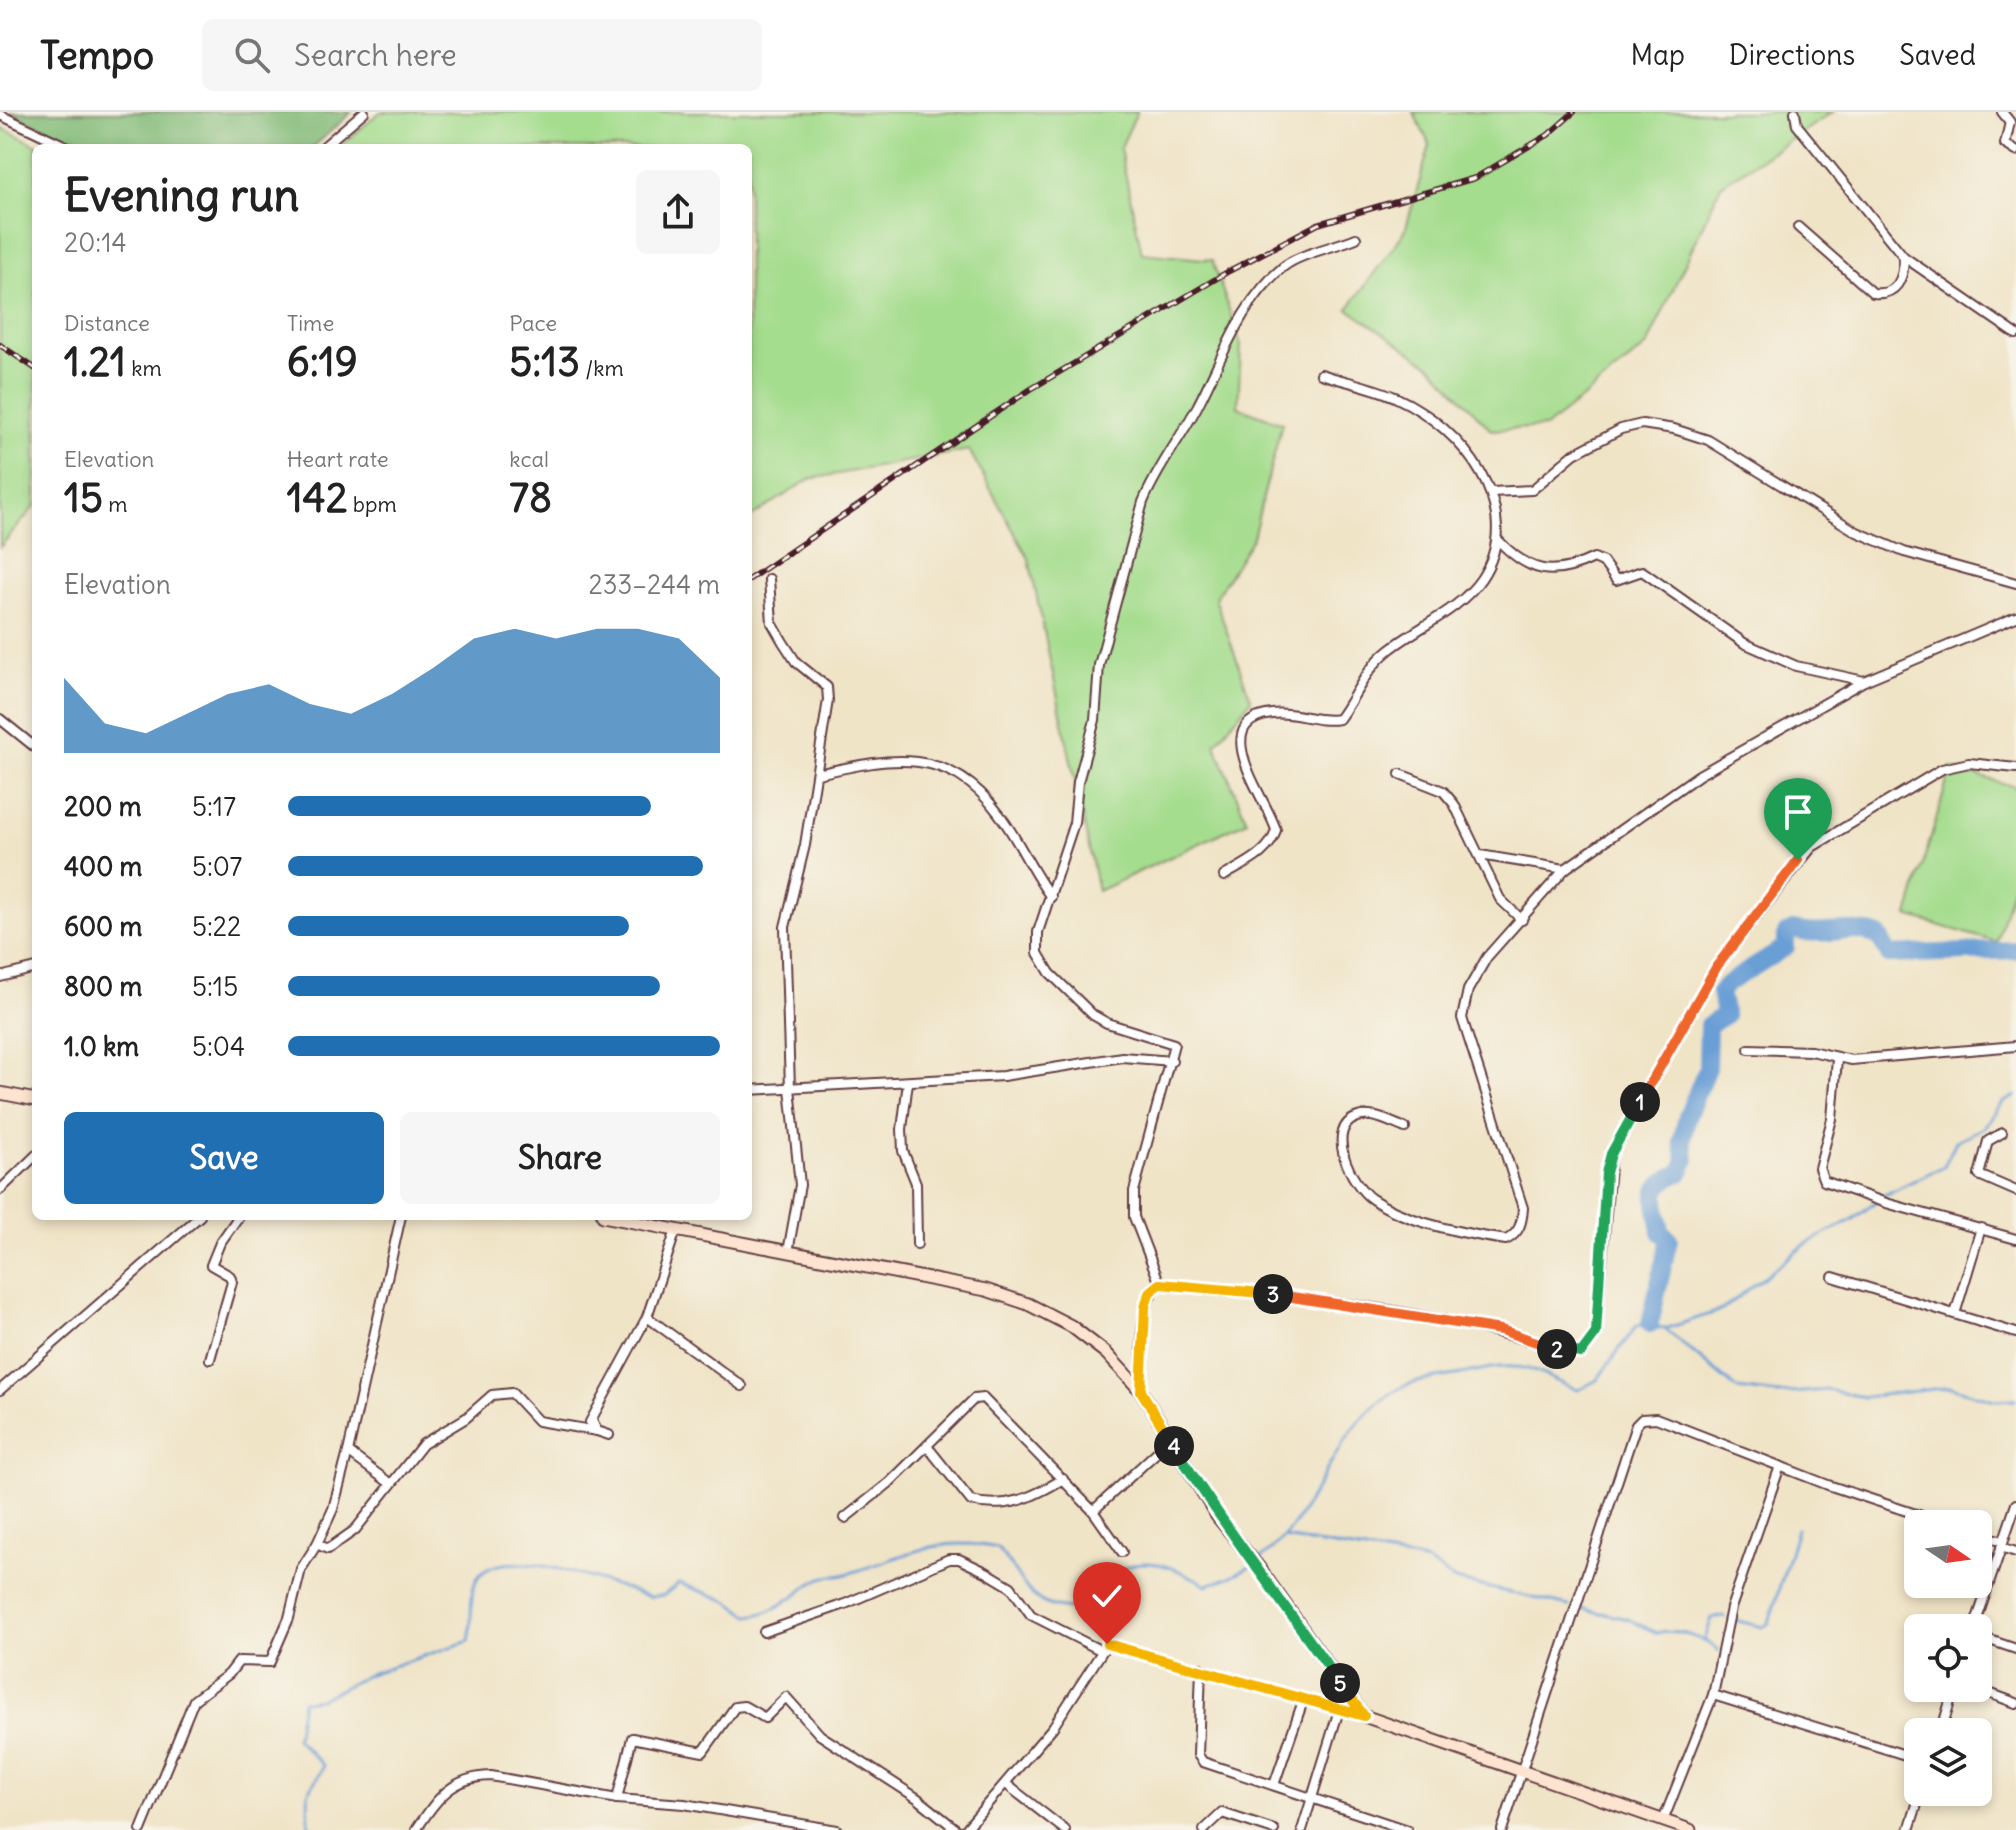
<!DOCTYPE html>
<html lang="en">
<head>
<meta charset="utf-8">
<style>
  body { margin:0; font-family:Delius,sans-serif; background:#f6f6f6; color:#222; height:100vh; display:flex; flex-direction:column; font-size:30px; white-space:nowrap }
  * { box-sizing:border-box; margin:0 }
  p { font-size:26px; color:#767676 }
  .icon { flex:none; width:44px; height:44px; fill:none; stroke:currentColor; stroke-width:2; stroke-linecap:round; stroke-linejoin:round }
  .map { position:relative; flex:1; overflow:hidden }
  .details { position:absolute; left:32px; top:32px; width:720px; height:1076px; display:flex; flex-direction:column; background:#fff; border-radius:12px; box-shadow:0 4px 12px #0003 }
  .details>* { flex:none }
  .needle { width:52px; rotate:103deg }
  .buttons { position:absolute; left:1904px; top:1398px; display:grid; gap:16px }
  .buttons a { display:grid; place-items:center; width:88px; height:88px; border-radius:12px; background:#fff; box-shadow:0 4px 12px #0003; font-size:40px }
  .pin { position:absolute; display:grid; place-items:center; width:68px; height:68px; color:#fff; margin:-82px -34px; border-radius:50% 50% 50% 0; rotate:-45deg; box-shadow:0 0 8px #0007 }
  .pin .icon { rotate:45deg }
  .km { position:absolute; width:40px; height:40px; margin:-20px; border-radius:50%; background:#222; color:#fff; font-size:22px; line-height:40px; text-align:center }
  .round { display:grid; place-items:center; flex:none; width:84px; height:84px; border-radius:12px; background:#f6f6f6 }
  .head { display:flex; align-items:center; justify-content:space-between; height:136px; padding:0 32px }
  h1 { font-size:44px; font-weight:800; line-height:60px }
  .metrics { display:grid; grid-template-columns:repeat(3,1fr); gap:12px; height:136px; padding:8px 32px }
  .metrics div { display:grid; align-content:center }
  .metrics b { font-size:40px; font-weight:800 }
  .metrics small { font-size:22px; font-weight:400 }
  .metrics p { font-size:22px }
  .chart { height:224px; padding:16px 32px }
  .chart p { display:flex; justify-content:space-between }
  .chart svg { width:100%; height:144px; margin-top:8px; fill:#1f6fb2; opacity:.7 }
  .cta { display:flex; gap:16px; margin-top:auto; padding:16px 32px }
  .cta a { flex:1; height:92px; border-radius:12px; background:#1f6fb2; color:#fff; font-size:32px; font-weight:800; line-height:92px; text-align:center }
  .cta a+a { background:#f6f6f6; color:#222 }
  ul { padding:0 32px; list-style:none; font-size:26px }
  li { display:grid; grid-template-columns:128px 96px 1fr; align-items:center; height:60px }
  li i { height:20px; border-radius:10px; background:#1f6fb2 }
  header { display:flex; align-items:center; gap:48px; box-sizing:border-box; height:112px; padding:0 40px; background:#fff; border-bottom:2px solid #e0e0e0 }
  header strong { font-size:38px }
  nav { display:flex; gap:44px; margin-inline-start:auto; font-size:28px }
  .search { width:560px; height:72px; background:#f6f6f6; display:flex; align-items:center; gap:20px; box-sizing:border-box; padding:0 28px; border-radius:12px; color:#767676; font-size:30px }
  .map>svg:first-child { display:block }
</style>
</head>
<body>
<header>
<strong>Tempo</strong>
<div class="search"><svg class="icon" aria-label="search" viewBox="0 0 24 24"><circle cx="10" cy="10" r="6"/><path d="M15 15l6 6"/></svg>Search here</div>
<nav><a>Map</a><a>Directions</a><a>Saved</a></nav>
</header>
<div class="map">
<svg width="2016" height="1718" viewBox="0 0 2016 1718">
  <rect width="100%" height="100%" fill="#f7f3e8"/>
  <filter id="ink" filterUnits="userSpaceOnUse"><feTurbulence type="fractalNoise" baseFrequency=".0125" numOctaves="2"/><feDisplacementMap in="SourceGraphic" scale="16" xChannelSelector="R" yChannelSelector="G"/><feConvolveMatrix kernelMatrix="1 2 1 2 8 2 1 2 1" color-interpolation-filters="sRGB"/></filter>
  <filter id="wash" filterUnits="userSpaceOnUse"><feTurbulence type="fractalNoise" baseFrequency=".006" numOctaves="4" result="noise"/><feDisplacementMap in="SourceGraphic" scale="32" xChannelSelector="R" yChannelSelector="G"/><feGaussianBlur stdDeviation="1.8" result="paint"/><feColorMatrix in="noise" values="0 0 0 0 0 0 0 0 0 0 0 0 0 0 0 0 0 1.4 0 .05"/><feComposite in="paint" operator="in"/></filter>
  <g filter="url(#wash)">
    <rect width="100%" height="100%" fill="#f0e4c7"/>
    <g fill="#a5dd8e" stroke="#787e5c" stroke-width="2">
      <path d="M380,0H1137L1120,37L1142,141L1212,148L1241,233L1238,295L1282,311L1253,425L1215,486L1251,588L1215,632L1247,709L1098,779L1029,447L969,338L810,367L748,407V36H339Z"/>
      <path d="M1413,0H1833L1721,73L1647,234L1546,315L1491,318L1433,255L1348,197L1405,119L1430,33Z"/>
      <path d="M0,15L43,36H36V393L0,435Z"/>
      <path d="M1951,656L2016,675V762L1996,830L1908,804Z"/>
    </g>
    <path fill="#84bc79" stroke="#676e52" stroke-width="2" d="M10,0H352L312,36H85Z"/>
    <g fill="none" stroke-linecap="round" stroke-linejoin="round">
      <g stroke="#6a9fd6" stroke-width="3">
        <path d="M1665,1217L1722,1198L1806,1132L1852,1108L1884,1083L1944,1054L1956,1029L1983,1016L2002,991L2015,984"/>
        <path d="M1284,1426L1415,1447L1428,1450L1455,1468L1569,1494"/>
        <path d="M1579,1496L1628,1507L1657,1521C1673,1515 1707,1527 1719,1539"/>
        <path d="M1730,1507L1763,1515L1769,1511L1797,1417"/>
        <path d="M1705,1527L1712,1506L1724,1505"/>
        <path d="M309,1718L308,1681L324,1654L296,1627L302,1589L321,1587L369,1562L469,1529C473,1511 469,1491 474,1474C488,1422 616,1475 650,1485L664,1483L679,1471L728,1489L750,1504C779,1500 795,1481 819,1467C826,1463 836,1465 843,1463C901,1447 935,1422 997,1436C1029,1473 1026,1498 1082,1497C1094,1486 1111,1464 1123,1457C1149,1441 1184,1460 1207,1473C1320,1441 1309,1337 1391,1281C1411,1268 1439,1266 1461,1262C1483,1258 1506,1251 1528,1257C1545,1262 1561,1272 1578,1278L1597,1268L1637,1213L1665,1217L1737,1277L1779,1282L1826,1278L1864,1285L1951,1275L1994,1288L2016,1287"/>
      </g>
      <path stroke="#6a9fd6" stroke-width="18" d="M1650,1212L1669,1127L1661,1120C1657,1088 1645,1075 1680,1061L1686,1048L1682,1028L1687,1005L1707,956L1708,913L1725,903L1720,880L1727,872L1786,835V822L1793,818C1824,826 1846,812 1879,824L1889,843L2016,838"/>
    </g>
  </g>
  <g filter="url(#ink)">
    <g fill="none" stroke-linecap="round" stroke-linejoin="round">
      <g stroke="#633d42" stroke-width="12">
        <g id="street">
          <path d="M1795,0L1797,13L1904,145L2016,222"/>
          <path d="M2002,0L2010,10L2005,32L2016,39"/>
          <path d="M0,3L70,36"/>
          <path d="M322,36L364,0"/>
          <path d="M1798,115L1873,181C1897,184 1904,167 1904,145"/>
          <path d="M1491,380L1532,378L1574,342L1621,317L1642,312L1674,317L1708,328L1857,420L1904,440L2016,471"/>
          <path d="M1498,428C1529,461 1553,466 1594,446L1603,450L1616,468L1642,459L1744,531L1796,554L1864,569"/>
          <path d="M769,467L772,511L783,530L796,550L827,575L828,588L805,733L785,815L790,976L800,1073L788,1140"/>
          <path d="M0,607L36,636"/>
          <path d="M817,662C889,646 948,632 999,702C1019,728 1031,759 1051,785"/>
          <path d="M1400,662L1443,679L1454,692L1500,787L1522,808"/>
          <path d="M1480,743L1565,757"/>
          <path d="M1224,764C1243,752 1270,742 1276,718C1267,687 1205,610 1272,602C1296,599 1316,611 1339,607C1356,584 1366,556 1389,538C1418,515 1460,498 1481,467C1528,397 1462,316 1397,286C1374,275 1345,270 1321,262"/>
          <path d="M0,865L36,856"/>
          <path d="M1749,937L1811,939L1851,948L2016,934"/>
          <path d="M1837,947L1832,1007L1819,1056L1824,1069L1886,1091L2016,1127"/>
          <path d="M908,970L902,1017L903,1039L916,1071L917,1132"/>
          <path d="M748,978L1003,964L1122,945L1172,949"/>
          <path d="M1405,1016C1392,1011 1373,1000 1358,1005C1323,1016 1352,1074 1372,1087C1405,1110 1466,1122 1506,1128C1520,1121 1522,1110 1523,1096L1462,906L1468,878L1487,845L1565,757L1699,663L1864,569L2016,505"/>
          <path d="M2002,1021L1988,1029L1979,1063L2016,1079"/>
          <path d="M0,1078L36,1043"/>
          <path d="M1833,1165L2016,1221"/>
          <path d="M1160,1172L1134,1105V1079L1174,932L1107,911L1093,903L1050,861L1038,841V820L1074,711L1078,670L1095,608L1099,553L1143,390C1157,356 1180,327 1197,295C1223,246 1239,192 1283,155C1301,141 1335,135 1356,126"/>
          <path d="M1955,1202L1981,1116"/>
          <path d="M647,1205L742,1274"/>
          <path d="M210,1247L232,1170L230,1164L211,1153L220,1131L239,1104"/>
          <path d="M0,1278L200,1104"/>
          <path d="M1141,1279C1144,1248 1134,1194 1160,1172C1298,1185 1438,1197 1570,1241H1581L1596,1221L1611,1042L1717,854L1812,735L1942,657L1969,651L2016,656"/>
          <path d="M590,1310L647,1205L676,1118"/>
          <path d="M597,1319L609,1323"/>
          <path d="M927,1334L971,1389C1007,1398 1033,1385 1063,1367"/>
          <path d="M348,1340L391,1372"/>
          <path d="M1093,1399L1170,1328"/>
          <path d="M845,1406L889,1371L974,1287L983,1286L1093,1399L1122,1440"/>
          <path d="M1978,1422L2003,1429"/>
          <path d="M317,1432L333,1397L348,1340L401,1104"/>
          <path d="M2001,1435L2016,1440"/>
          <path d="M1974,1516L2016,1392"/>
          <path d="M764,1520L845,1492L949,1447H959L986,1460L1011,1475L1031,1503L1100,1538"/>
          <path d="M1978,1524L2016,1537"/>
          <path d="M1201,1556L1198,1643L1203,1650L1407,1718"/>
          <path d="M1975,1576L2016,1591"/>
          <path d="M1713,1583L1731,1496L1780,1354"/>
          <path d="M1941,1620L1954,1576"/>
          <path d="M1006,1672L1065,1718"/>
          <path d="M1274,1673L1303,1589"/>
          <path d="M617,1687L632,1626L703,1640L735,1595L744,1594L765,1606L786,1585L820,1623L917,1686L957,1718"/>
          <path d="M1663,1709L1713,1583L1918,1647"/>
          <path d="M141,1718L194,1588L229,1562L239,1549L270,1550L289,1506L301,1457L317,1432L328,1437L355,1418L423,1332L466,1306L492,1283L512,1281L538,1309L597,1319L592,1308"/>
          <path d="M416,1718C437,1687 451,1665 491,1664L617,1687L684,1692L837,1718"/>
          <path d="M965,1718L1053,1615L1107,1532L1364,1604"/>
          <path d="M1204,1718L1222,1701L1274,1718"/>
          <path d="M1302,1718L1339,1598"/>
          <path d="M1502,1718L1636,1313L1642,1307L1656,1306L1828,1373L1946,1412"/>
          <path d="M1909,1718L1921,1680"/>
        </g>
      </g>
      <g stroke="#633d42" stroke-width="15">
        <g id="secondary">
          <path d="M0,981L36,988"/>
          <path d="M603,1104L986,1178L1028,1192L1071,1214L1106,1241L1141,1279L1217,1404L1260,1457L1364,1604L1690,1718"/>
        </g>
      </g>
      <use href="#street" stroke="#fff" stroke-width="8"/>
      <use href="#secondary" stroke="#fde4d0" stroke-width="11"/>
      <g stroke="#4a1f2b" stroke-width="6">
        <g id="rail">
          <path d="M0,233L36,257"/>
          <path d="M748,468L1031,277L1229,159L1318,112L1475,66L1548,23L1574,0"/>
        </g>
      </g>
      <use href="#rail" stroke="#f7f3e8" stroke-width="3" stroke-dasharray="9" stroke-linecap="butt"/>
    </g>
  </g>
  <g fill="none" stroke-linecap="round" stroke-linejoin="round" filter="url(#ink)">
    <g stroke="#fff" stroke-width="16">
      <path id="split-1" d="M1640,990L1717,854L1798,748"/>
    </g>
    <g stroke="#fff" stroke-width="16">
      <path id="split-2" d="M1557,1237L1581,1241L1596,1221L1606,1061L1611,1042L1640,990"/>
    </g>
    <g stroke="#fff" stroke-width="16">
      <path id="split-3" d="M1273,1182L1501,1218L1557,1237"/>
    </g>
    <g stroke="#fff" stroke-width="16">
      <path id="split-4" d="M1174,1334L1141,1279L1145,1196L1149,1181L1160,1172L1273,1182"/>
    </g>
    <g stroke="#fff" stroke-width="16">
      <path id="split-5" d="M1174,1334C1225,1416 1284,1492 1340,1571"/>
    </g>
    <g stroke="#fff" stroke-width="16">
      <path id="split-6" d="M1107,1532L1364,1604L1340,1571"/>
    </g>
    <use href="#split-1" stroke="#f0652b" stroke-width="10"/>
    <use href="#split-2" stroke="#22a559" stroke-width="10"/>
    <use href="#split-3" stroke="#f0652b" stroke-width="10"/>
    <use href="#split-4" stroke="#f5b400" stroke-width="10"/>
    <use href="#split-5" stroke="#22a559" stroke-width="10"/>
    <use href="#split-6" stroke="#f5b400" stroke-width="10"/>
  </g>
</svg>
<div class="buttons">
<a><svg class="needle" viewBox="-14 -14 28 28"><path d="M0-13l5 13h-10z" fill="#e53935"/><path d="M0 13l5-13h-10z" fill="#767676"/></svg></a>
<a><svg class="icon" aria-label="locate" viewBox="0 0 24 24"><circle cx="12" cy="12" r="6"/><path d="M12 2v4M12 18v4M2 12h4M18 12h4"/></svg></a>
<a><svg class="icon" aria-label="layers" viewBox="0 0 24 24"><path d="M12 4l9 5-9 5-9-5zM3 14l9 5 9-5"/></svg></a>
</div>
<div class="pin" style="left:1798px;top:748px;background:#1e9e55"><svg class="icon" aria-label="arrive" viewBox="0 0 24 24"><path d="M6 21V4h12l-3 4 3 4H6"/></svg></div>
<div class="pin" style="left:1107px;top:1532px;background:#d93025"><svg class="icon" aria-label="check" viewBox="0 0 24 24"><path d="M5 12l5 5 9-10"/></svg></div>
<b class="km" style="left:1640px;top:990px">1</b>
<b class="km" style="left:1557px;top:1237px">2</b>
<b class="km" style="left:1273px;top:1182px">3</b>
<b class="km" style="left:1174px;top:1334px">4</b>
<b class="km" style="left:1340px;top:1571px">5</b>
<section class="details">
<div class="head"><div><h1>Evening run</h1><p>20:14</p></div><a class="round"><svg class="icon" aria-label="share" viewBox="0 0 24 24"><path d="M12 15V3M7 8l5-5 5 5M5 13v7h14v-7"/></svg></a></div>
<div class="metrics">
<div><p>Distance</p><b>1.21<small> km</small></b></div>
<div><p>Time</p><b>6:19</b></div>
<div><p>Pace</p><b>5:13<small> /km</small></b></div>
</div>
<div class="metrics">
<div><p>Elevation</p><b>15<small> m</small></b></div>
<div><p>Heart rate</p><b>142<small> bpm</small></b></div>
<div><p>kcal</p><b>78</b></div>
</div>
<div class="chart"><p><span>Elevation</span>233–244 m</p>
<svg viewBox="0 0 160 44" preserveAspectRatio="none"><path d="M0 44V21L10 35L20 38L30 32L40 26L50 23L60 29L70 32L80 26L90 18L100 9L110 6L120 9L130 6L140 6L150 9L160 21V44z"/></svg>
</div>
<ul>
<li><b>200 m</b>5:17<i style="width:84%"></i></li>
<li><b>400 m</b>5:07<i style="width:96%"></i></li>
<li><b>600 m</b>5:22<i style="width:79%"></i></li>
<li><b>800 m</b>5:15<i style="width:86%"></i></li>
<li><b>1.0 km</b>5:04<i style="width:100%"></i></li>
</ul>
<div class="cta"><a>Save</a><a>Share</a></div>
</section>
</div>
</body>
</html>
